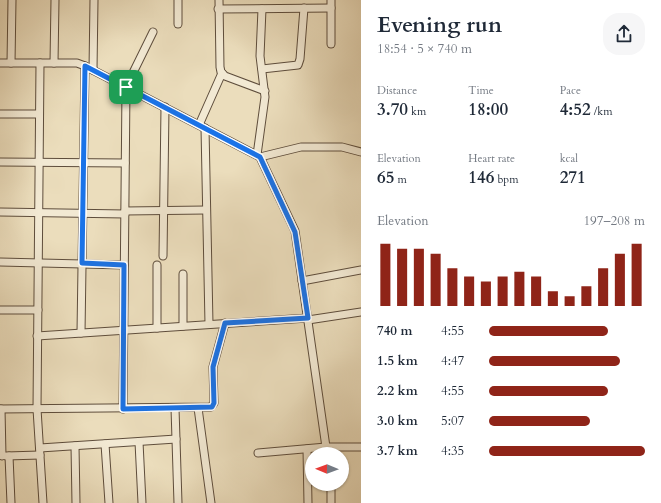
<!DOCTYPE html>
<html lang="en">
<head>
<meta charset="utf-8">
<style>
  body { margin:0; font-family:Cardo,serif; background:#f6f6f7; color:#1f2937; height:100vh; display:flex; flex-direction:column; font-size:15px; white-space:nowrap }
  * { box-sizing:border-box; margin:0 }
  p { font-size:13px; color:#747a83 }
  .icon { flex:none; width:22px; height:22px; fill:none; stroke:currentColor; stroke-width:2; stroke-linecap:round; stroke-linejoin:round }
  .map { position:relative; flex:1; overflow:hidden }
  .sheet { display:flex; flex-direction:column; background:#fff; width:300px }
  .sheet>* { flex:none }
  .needle { width:26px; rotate:271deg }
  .tools { position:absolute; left:305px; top:447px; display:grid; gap:8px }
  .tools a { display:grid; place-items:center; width:44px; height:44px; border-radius:50%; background:#fff; box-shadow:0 1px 3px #0004; font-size:20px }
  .pin { position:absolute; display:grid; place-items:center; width:34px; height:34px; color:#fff; margin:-17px; border-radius:8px; box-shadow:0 2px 6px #0006 }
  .round { display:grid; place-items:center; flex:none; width:42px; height:42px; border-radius:16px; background:#f6f6f7 }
  .head { display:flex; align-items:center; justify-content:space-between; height:68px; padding:0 16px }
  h1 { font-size:22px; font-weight:600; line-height:30px }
  .stats { display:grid; grid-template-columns:repeat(3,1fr); gap:6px; height:68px; padding:4px 16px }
  .stats div { display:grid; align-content:center }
  .stats b { font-size:17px; font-weight:600 }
  .stats small { font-size:11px; font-weight:400 }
  .stats p { font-size:11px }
  .chart { height:112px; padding:8px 16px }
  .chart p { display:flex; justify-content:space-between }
  .chart svg { width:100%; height:72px; margin-top:4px; stroke:#8f2418; stroke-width:6 }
  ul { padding:0 16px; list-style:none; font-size:13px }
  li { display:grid; grid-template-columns:64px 48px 1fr; align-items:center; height:30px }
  li i { height:10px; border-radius:5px; background:#8f2418 }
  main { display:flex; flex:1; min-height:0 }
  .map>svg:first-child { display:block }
</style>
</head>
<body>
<main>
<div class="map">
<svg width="361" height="503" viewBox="0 0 361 503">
  <rect width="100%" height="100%" fill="#ebddbc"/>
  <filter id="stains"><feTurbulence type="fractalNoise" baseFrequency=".005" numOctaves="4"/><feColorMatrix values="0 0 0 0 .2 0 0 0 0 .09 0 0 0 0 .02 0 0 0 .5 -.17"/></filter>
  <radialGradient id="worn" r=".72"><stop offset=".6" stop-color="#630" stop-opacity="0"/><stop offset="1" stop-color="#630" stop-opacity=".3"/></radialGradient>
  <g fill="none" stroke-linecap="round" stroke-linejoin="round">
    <g stroke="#5e4d3c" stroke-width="9">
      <g id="street">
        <path d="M219,0L220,67L221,72L225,76L265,91"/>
        <path d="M218,9L331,8"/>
        <path d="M178,24V0"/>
        <path d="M331,44V0"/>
        <path d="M0,63H77L85,66L260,157L295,231L326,447H361"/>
        <path d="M11,63L12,0"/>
        <path d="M40,63L37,409L43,503"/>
        <path d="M54,63L55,0"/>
        <path d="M262,69L298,65L300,59L304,8"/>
        <path d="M93,70L94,0"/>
        <path d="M0,114H39"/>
        <path d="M199,125L222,73"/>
        <path d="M205,128L209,324"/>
        <path d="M257,155L265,97L260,56L262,9"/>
        <path d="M260,157L301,147H342L361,152"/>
        <path d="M0,162L125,163"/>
        <path d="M125,211L206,210"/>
        <path d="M0,212L125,214"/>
        <path d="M163,256L165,107"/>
        <path d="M0,262L124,265"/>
        <path d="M157,265V328"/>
        <path d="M302,281L361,270"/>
        <path d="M0,310H38"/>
        <path d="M308,320L361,312"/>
        <path d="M183,326V274"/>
        <path d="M81,333L85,66"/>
        <path d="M37,336L308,318"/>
        <path d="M175,408L178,503"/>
        <path d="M198,408L211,503"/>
        <path d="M0,409L211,407L214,403L213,367L225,323"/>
        <path d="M1,409L2,456"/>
        <path d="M123,409L126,87L153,32"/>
        <path d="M139,442L142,503"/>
        <path d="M105,444L109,503"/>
        <path d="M75,446L76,503"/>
        <path d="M40,448L176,439"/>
        <path d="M307,449L308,503"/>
        <path d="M258,453L326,447"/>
        <path d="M6,456L40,455"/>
        <path d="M9,456L11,503"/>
        <path d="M331,503V484"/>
      </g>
    </g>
    <use href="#street" stroke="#f2e9d3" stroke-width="7"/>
  </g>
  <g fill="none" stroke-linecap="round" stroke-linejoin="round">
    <g stroke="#fff" stroke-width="8">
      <path id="route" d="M85,66L260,157L295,232L308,318L225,323L213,367L214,403L212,407L123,409L124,265L82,263Z"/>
    </g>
    <use href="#route" stroke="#1a73e8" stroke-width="5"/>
  </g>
  <rect width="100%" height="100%" filter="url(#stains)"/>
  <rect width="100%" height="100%" fill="url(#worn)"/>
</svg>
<div class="tools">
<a><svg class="needle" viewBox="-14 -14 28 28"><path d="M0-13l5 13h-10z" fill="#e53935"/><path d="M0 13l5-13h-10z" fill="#747a83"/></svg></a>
</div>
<div class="pin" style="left:126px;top:87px;background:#1e9e55"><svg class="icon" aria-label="arrive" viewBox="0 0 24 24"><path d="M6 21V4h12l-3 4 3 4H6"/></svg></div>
</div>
<section class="sheet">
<div class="head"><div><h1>Evening run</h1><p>18:54 · 5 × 740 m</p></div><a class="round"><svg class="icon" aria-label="share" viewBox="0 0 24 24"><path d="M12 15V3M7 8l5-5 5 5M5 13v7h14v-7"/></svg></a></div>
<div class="stats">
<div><p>Distance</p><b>3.70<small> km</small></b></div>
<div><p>Time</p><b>18:00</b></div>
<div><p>Pace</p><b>4:52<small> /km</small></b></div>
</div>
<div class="stats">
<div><p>Elevation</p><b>65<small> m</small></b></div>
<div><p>Heart rate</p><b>146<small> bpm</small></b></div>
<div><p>kcal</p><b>271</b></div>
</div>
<div class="chart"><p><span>Elevation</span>197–208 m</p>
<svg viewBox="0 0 160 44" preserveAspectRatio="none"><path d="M5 44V6M15 44V9M25 44V9M35 44V12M45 44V21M55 44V26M65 44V29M75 44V26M85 44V23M95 44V26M105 44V35M115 44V38M125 44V32M135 44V21M145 44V12M155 44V6"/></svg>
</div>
<ul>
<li><b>740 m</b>4:55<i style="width:76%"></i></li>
<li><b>1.5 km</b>4:47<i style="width:84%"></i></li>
<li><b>2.2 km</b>4:55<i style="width:76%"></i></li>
<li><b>3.0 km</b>5:07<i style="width:65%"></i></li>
<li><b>3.7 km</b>4:35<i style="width:100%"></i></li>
</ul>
</section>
</main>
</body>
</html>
